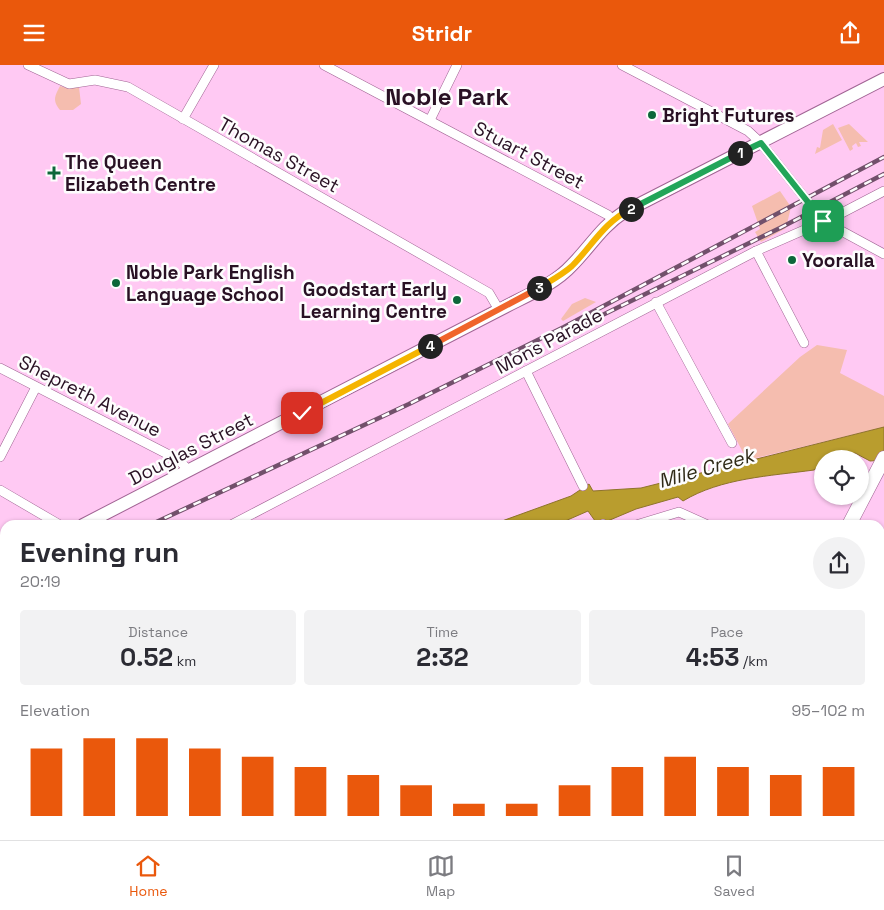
<!DOCTYPE html>
<html lang="en">
<head>
<meta charset="utf-8">
<style>
  body { margin:0; font-family:"Space Grotesk",sans-serif; background:#f2f2f3; color:#2b2b33; height:100vh; display:flex; flex-direction:column; font-size:19px; white-space:nowrap }
  * { box-sizing:border-box; margin:0 }
  p { font-size:16px; color:#7c7c81 }
  .icon { flex:none; width:28px; height:28px; fill:none; stroke:currentColor; stroke-width:2; stroke-linecap:round; stroke-linejoin:round }
  .map { position:relative; flex:1; overflow:hidden }
  .details { position:absolute; left:0px; top:455px; width:885px; height:320px; display:flex; flex-direction:column; background:#fff; border-radius:15px 15px 0 0; box-shadow:0 1px 4px #0004 }
  .details>* { flex:none }
  .buttons { position:absolute; left:814px; top:385px; display:grid; gap:10px }
  .buttons a { display:grid; place-items:center; width:55px; height:55px; border-radius:50%; background:#fff; box-shadow:0 1px 4px #0004; font-size:25px }
  .pin { position:absolute; display:grid; place-items:center; width:42px; height:42px; color:#fff; margin:-21px; border-radius:10px; box-shadow:0 2px 8px #0006 }
  .km { position:absolute; width:25px; height:25px; margin:-12px; border-radius:50%; background:#222; color:#fff; font-size:14px; line-height:25px; text-align:center }
  .round { display:grid; place-items:center; flex:none; width:52px; height:52px; border-radius:26px; background:#f2f2f3 }
  .headline { display:flex; align-items:center; justify-content:space-between; height:85px; padding:0 20px }
  h1 { font-size:28px; font-weight:600; line-height:38px }
  .figures { display:grid; grid-template-columns:repeat(3,1fr); gap:8px; height:85px; padding:5px 20px }
  .figures div { display:grid; align-content:center; border-radius:5px; background:#f2f2f3; text-align:center }
  .figures b { font-size:25px; font-weight:600 }
  .figures small { font-size:14px; font-weight:400 }
  .figures p { font-size:14px }
  .chart { height:140px; padding:10px 20px }
  .chart p { display:flex; justify-content:space-between }
  .chart svg { width:100%; height:90px; margin-top:5px; stroke:#ea580c; stroke-width:6 }
  header { display:flex; justify-content:space-between; align-items:center; height:65px; padding:0 20px; background:#ea580c; color:#fff; font-size:22px; font-weight:600 }
  .dock { display:flex; justify-content:space-around; align-items:center; height:70px; border-top:1px solid #e1e1e2; background:#fff; font-size:14px; color:#7c7c81 }
  .dock a { display:grid; justify-items:center; gap:2px }
  .dock .on { color:#ea580c }
  .map>svg:first-child { display:block }
</style>
</head>
<body>
<header><svg class="icon" aria-label="menu" viewBox="0 0 24 24"><path d="M4 6h16M4 12h16M4 18h16"/></svg>Stridr<svg class="icon" aria-label="share" viewBox="0 0 24 24"><path d="M12 15V3M7 8l5-5 5 5M5 13v7h14v-7"/></svg></header>
<div class="map">
<svg width="884" height="775" viewBox="0 0 884 775">
  <rect width="100%" height="100%" fill="#ffc9f3"/>
  <g fill="#f5bdaf">
    <path d="M60,21L67,23L79,22L81,39L73,45H60C52,35 55,31 60,21Z"/>
    <path d="M833,59L842,75L815,89L817,82L820,83L823,65Z"/>
    <path d="M849,59L868,77H859L861,81L858,82L856,78L852,81L853,84L850,86L838,63Z"/>
    <path d="M780,126L791,142L786,163L761,177L755,167L760,164L752,141Z"/>
    <path d="M585,233L596,237L563,256L561,254L572,239Z"/>
    <path d="M817,280L847,285L840,308L884,331V362L747,395L728,359L800,292Z"/>
  </g>
  <path fill="#b99d2e" stroke="#8e732b" d="M884,362V395L870,396L855,388L834,394H822V399L814,405C770,411 721,413 683,436L678,432L636,444L598,460L588,446L556,460H491L571,431L589,419L593,426L641,423Z"/>
  <g fill="none" stroke-linecap="round" stroke-linejoin="round">
    <g stroke="#a16494" stroke-width="10">
      <g id="minor">
        <path d="M28,0L69,19L95,15L128,22L489,228L499,245"/>
        <path d="M324,0L608,150L612,155"/>
        <path d="M622,0L748,66L761,78L823,156L884,189"/>
        <path d="M183,54L214,0"/>
        <path d="M430,55L457,0"/>
        <path d="M756,186L804,278"/>
        <path d="M656,237L732,378"/>
        <path d="M0,303L179,395L189,406"/>
        <path d="M526,306L583,421"/>
        <path d="M0,392L36,322"/>
        <path d="M0,425L60,460"/>
        <path d="M603,459L604,460"/>
        <path d="M231,460L756,186L836,151L884,126"/>
        <path d="M636,460L679,447L708,460"/>
        <path d="M723,770L732,775"/>
        <path d="M235,775L238,770"/>
        <path d="M472,775L475,770"/>
      </g>
    </g>
    <g stroke="#a16494" stroke-width="12">
      <path id="tertiary" d="M880,550L884,552"/>
    </g>
    <g stroke="#a16494" stroke-width="14">
      <g id="secondary">
        <path d="M83,460L499,245C523,232 554,220 572,200C590,182 602,161 624,147L884,14"/>
        <path d="M0,501L5,499"/>
      </g>
    </g>
    <g stroke="#a16494" stroke-width="15">
      <g id="primary">
        <path d="M849,460L884,393"/>
        <path d="M685,775L687,770"/>
      </g>
    </g>
    <use href="#minor" stroke="#fff" stroke-width="9"/>
    <use href="#tertiary" stroke="#fff" stroke-width="11"/>
    <use href="#secondary" stroke="#fff" stroke-width="12"/>
    <use href="#primary" stroke="#fff" stroke-width="14"/>
    <g stroke="#72506b" stroke-width="4.5">
      <g id="rail">
        <path d="M578,262L780,163L884,109"/>
        <path d="M150,460L409,339L564,262L884,92"/>
        <path d="M0,530L5,528"/>
      </g>
    </g>
    <use href="#rail" stroke="#fdfdfd" stroke-width="2.5" stroke-dasharray="8" stroke-linecap="butt"/>
  </g>
  <g fill="none" stroke-linecap="round" stroke-linejoin="round">
    <g stroke="#fff" stroke-width="10">
      <path id="split-1" d="M740,88L761,78L823,156"/>
    </g>
    <g stroke="#fff" stroke-width="10">
      <path id="split-2" d="M631,144L740,88"/>
    </g>
    <g stroke="#fff" stroke-width="10">
      <path id="split-3" d="M539,223C550,216 562,210 572,201C592,181 604,157 631,144"/>
    </g>
    <g stroke="#fff" stroke-width="10">
      <path id="split-4" d="M430,281L539,223"/>
    </g>
    <g stroke="#fff" stroke-width="10">
      <path id="split-5" d="M302,348L430,281"/>
    </g>
    <use href="#split-1" stroke="#22a559" stroke-width="6"/>
    <use href="#split-2" stroke="#22a559" stroke-width="6"/>
    <use href="#split-3" stroke="#f5b400" stroke-width="6"/>
    <use href="#split-4" stroke="#f0652b" stroke-width="6"/>
    <use href="#split-5" stroke="#f5b400" stroke-width="6"/>
  </g>
  <g fill="#0d673a" stroke="#fdfdfd" stroke-width="2">
    <circle cx="652" cy="50" r="5"/>
    <path d="M51.5 100.5h5v5h5v5h-5v5h-5v-5h-5v-5h5z"/>
    <circle cx="792" cy="195" r="5"/>
    <circle cx="116" cy="218" r="5"/>
    <circle cx="457" cy="235" r="5"/>
  </g>
  <g text-anchor="middle" dominant-baseline="central" stroke-width="5" stroke-linejoin="round" paint-order="stroke">
    <g font-size="19" font-weight="bold" fill="#291124" stroke="#fdfdfd" text-anchor="start">
      <text x="662" y="50">Bright Futures</text>
      <text x="65" y="97">The Queen<tspan x="65" dy="22">Elizabeth Centre</tspan></text>
      <text x="802" y="195">Yooralla</text>
      <text x="126" y="207">Noble Park English<tspan x="126" dy="22">Language School</tspan></text>
      <text x="447" y="224" text-anchor="end">Goodstart Early<tspan x="447" dy="22">Learning Centre</tspan></text>
    </g>
    <g font-size="19" fill="#291124" stroke="#fdfdfd">
      <text transform="translate(279 90) rotate(29)">Thomas Street</text>
      <text transform="translate(529 90) rotate(28)">Stuart Street</text>
      <text transform="translate(549 276) rotate(-28)">Mons Parade</text>
      <text transform="translate(90 331) rotate(27)">Shepreth Avenue</text>
      <text transform="translate(191 384) rotate(-27)">Douglas Street</text>
    </g>
    <g font-size="20" font-style="italic" fill="#302b18" stroke="#fdfdfd">
      <text transform="translate(706 403) rotate(-16)">Mile Creek</text>
    </g>
    <g font-size="24" font-weight="bold" fill="#291124" stroke="#fdfdfd">
      <text x="447" y="31">Noble Park</text>
    </g>
  </g>
</svg>
<div class="buttons">
<a><svg class="icon" aria-label="locate" viewBox="0 0 24 24"><circle cx="12" cy="12" r="6"/><path d="M12 2v4M12 18v4M2 12h4M18 12h4"/></svg></a>
</div>
<div class="pin" style="left:823px;top:156px;background:#1e9e55"><svg class="icon" aria-label="arrive" viewBox="0 0 24 24"><path d="M6 21V4h12l-3 4 3 4H6"/></svg></div>
<div class="pin" style="left:302px;top:348px;background:#d93025"><svg class="icon" aria-label="check" viewBox="0 0 24 24"><path d="M5 12l5 5 9-10"/></svg></div>
<b class="km" style="left:740px;top:88px">1</b>
<b class="km" style="left:631px;top:144px">2</b>
<b class="km" style="left:539px;top:223px">3</b>
<b class="km" style="left:430px;top:281px">4</b>
<section class="details">
<div class="headline"><div><h1>Evening run</h1><p>20:19</p></div><a class="round"><svg class="icon" aria-label="share" viewBox="0 0 24 24"><path d="M12 15V3M7 8l5-5 5 5M5 13v7h14v-7"/></svg></a></div>
<div class="figures">
<div><p>Distance</p><b>0.52<small> km</small></b></div>
<div><p>Time</p><b>2:32</b></div>
<div><p>Pace</p><b>4:53<small> /km</small></b></div>
</div>
<div class="chart"><p><span>Elevation</span>95–102 m</p>
<svg viewBox="0 0 160 44" preserveAspectRatio="none"><path d="M5 44V11M15 44V6M25 44V6M35 44V11M45 44V15M55 44V20M65 44V24M75 44V29M85 44V38M95 44V38M105 44V29M115 44V20M125 44V15M135 44V20M145 44V24M155 44V20"/></svg>
</div>
</section>
</div>
<nav class="dock">
<a class="on"><svg class="icon" aria-label="home" viewBox="0 0 24 24"><path d="M3 11l9-7 9 7M6 9v11h12V9"/></svg>Home</a>
<a><svg class="icon" aria-label="map" viewBox="0 0 24 24"><path d="M3 6l6-2 6 2 6-2v14l-6 2-6-2-6 2zM9 4v14M15 6v14"/></svg>Map</a>
<a><svg class="icon" aria-label="saved" viewBox="0 0 24 24"><path d="M7 4h10v16l-5-4-5 4z"/></svg>Saved</a>
</nav>
</body>
</html>
